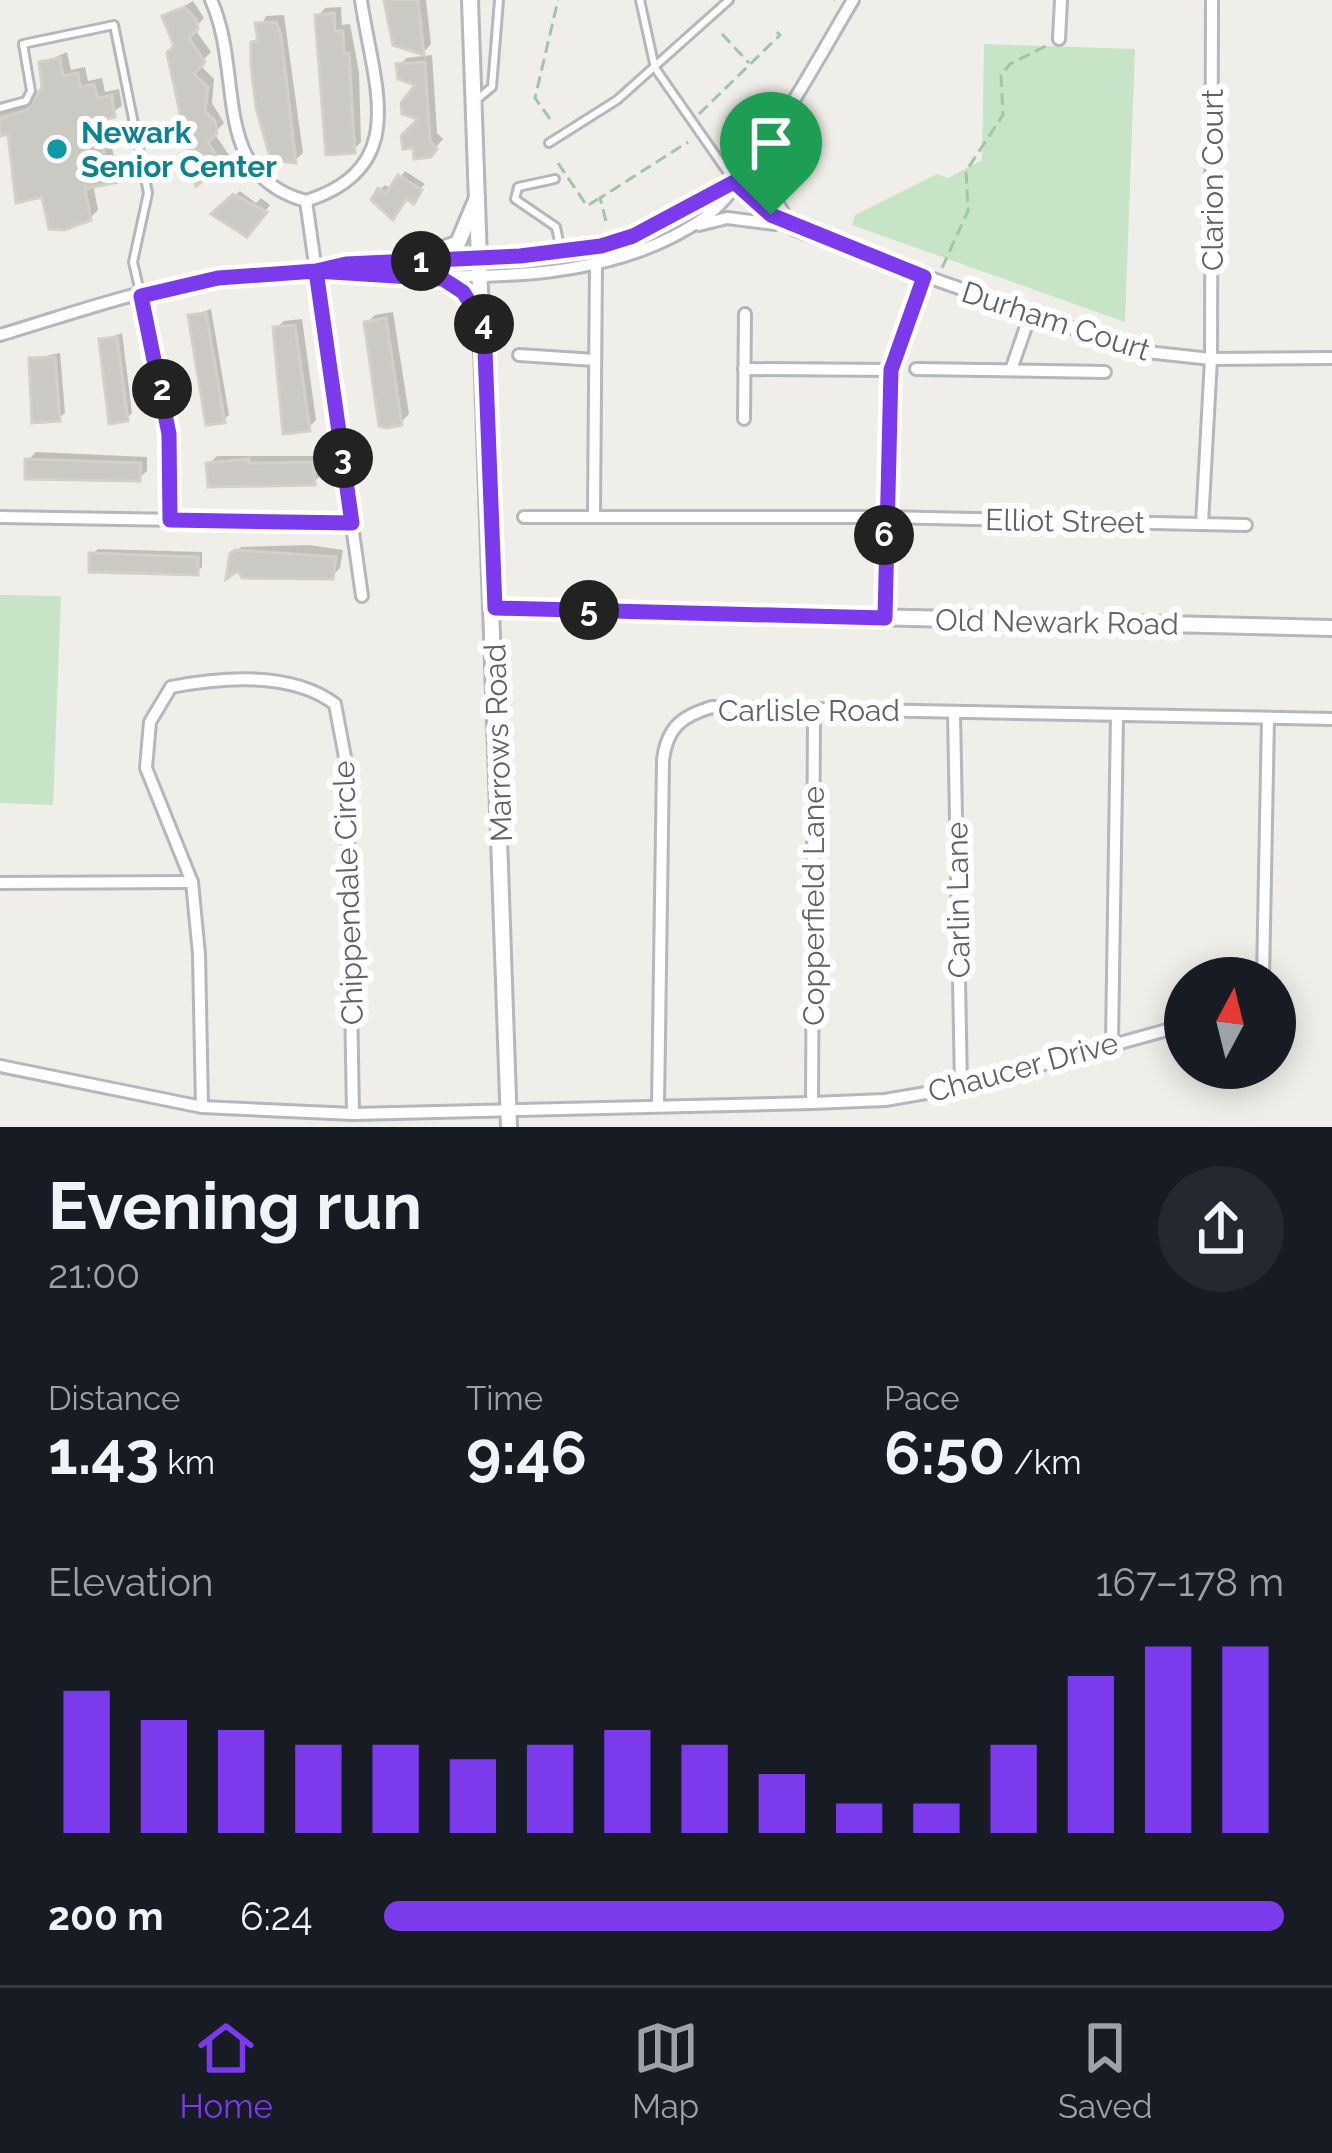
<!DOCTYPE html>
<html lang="en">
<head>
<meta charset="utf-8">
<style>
  body { margin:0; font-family:Raleway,sans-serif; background:#242831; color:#f1f3f6; height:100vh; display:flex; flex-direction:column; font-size:45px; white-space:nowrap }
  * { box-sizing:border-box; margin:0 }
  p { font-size:39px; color:#9ea1a6 }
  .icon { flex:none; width:66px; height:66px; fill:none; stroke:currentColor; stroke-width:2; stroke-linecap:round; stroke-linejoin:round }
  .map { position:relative; height:1127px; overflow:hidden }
  .details { display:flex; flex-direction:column; background:#171b24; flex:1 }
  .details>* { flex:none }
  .needle { width:78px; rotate:7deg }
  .tools { position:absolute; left:1164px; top:957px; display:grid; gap:24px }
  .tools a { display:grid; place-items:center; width:132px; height:132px; border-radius:50%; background:#171b24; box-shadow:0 6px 30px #0003; font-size:60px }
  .pin { position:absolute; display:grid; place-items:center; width:102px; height:102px; color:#fff; margin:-123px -51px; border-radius:50% 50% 50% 0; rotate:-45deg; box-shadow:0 0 12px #0007 }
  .pin .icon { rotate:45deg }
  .km { position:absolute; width:60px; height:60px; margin:-30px; border-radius:50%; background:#222; color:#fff; font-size:33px; line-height:60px; text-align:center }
  .round { display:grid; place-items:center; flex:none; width:126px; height:126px; border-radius:63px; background:#242831 }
  .overview { display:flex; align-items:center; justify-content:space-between; height:204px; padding:0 48px }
  h1 { font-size:66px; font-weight:700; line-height:90px }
  .figures { display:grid; grid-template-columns:repeat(3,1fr); gap:18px; height:204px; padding:12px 48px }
  .figures div { display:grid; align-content:center }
  .figures b { font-size:60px; font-weight:700 }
  .figures small { font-size:33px; font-weight:400 }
  .figures p { font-size:33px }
  .chart { height:336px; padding:24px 48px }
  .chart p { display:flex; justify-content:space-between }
  .chart svg { width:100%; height:216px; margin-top:12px; stroke:#7c3aed; stroke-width:6 }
  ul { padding:0 48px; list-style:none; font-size:39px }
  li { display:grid; grid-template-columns:192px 144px 1fr; align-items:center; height:90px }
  li i { height:30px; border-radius:15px; background:#7c3aed }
  .tab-bar { display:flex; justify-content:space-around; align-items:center; height:168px; border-top:3px solid #363941; background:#171b24; font-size:33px; color:#9ea1a6 }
  .tab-bar a { display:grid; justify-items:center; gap:6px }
  .tab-bar .on { color:#7c3aed }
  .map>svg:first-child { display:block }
</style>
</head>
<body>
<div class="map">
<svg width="1332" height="1127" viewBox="0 0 1332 1127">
  <rect width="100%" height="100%" fill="#efeee8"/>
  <g fill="#c7e4c7">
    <path d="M984,44L1135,49L1125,322L852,225L855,215L937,174L948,178L982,160Z"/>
    <path d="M0,595L61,596L53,805L0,803Z"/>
  </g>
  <g fill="#0003">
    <path d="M387,0H426L431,44L424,52Z"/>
    <path d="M193,1L204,18L194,28L211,52L199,64L214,79L212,103L224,123L214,133L229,155L198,181L177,47L166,17Z"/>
    <path d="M341,7L342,25L350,24L359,72L361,142L353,150L318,16L325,8Z"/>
    <path d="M284,15L303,153L295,160L254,43L266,16Z"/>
    <path d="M67,52L71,70L85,67L88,81L102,78L105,92L119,89L122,106L106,116L114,157L121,156L124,171L116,179L93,184L98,210L90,218L45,194L11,131L0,133V113L34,104L45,88L42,63Z"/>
    <path d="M432,55L437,133L443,139L430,154L416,145L424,117L419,83L399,65L407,58Z"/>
    <path d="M405,171L425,184L392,216L379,208L380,190L385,185L392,189Z"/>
    <path d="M240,191L256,203L261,198L270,205L252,228L215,213Z"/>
    <path d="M211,309L229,415L223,420L191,316Z"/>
    <path d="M393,312L409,414L401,422L367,323L375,315Z"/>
    <path d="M302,319L316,420L308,428L276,328L284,321Z"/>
    <path d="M122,333L132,413L126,419L102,340Z"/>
    <path d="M60,353L65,413L59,418L32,359Z"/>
    <path d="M36,452L147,457V471L139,478L28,460Z"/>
    <path d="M217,456H320L322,474L314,482L209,464Z"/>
    <path d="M309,545L343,550L340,568L332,576L233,555L241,547Z"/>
    <path d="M98,549L202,552V567L196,572L92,554Z"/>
  </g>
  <g fill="#cbc9c4" stroke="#d4d0c6" stroke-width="3">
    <path d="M384,0H418L424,55L393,45Z"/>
    <path d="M184,7L196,19L198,29L189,38L205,62L194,74L208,87L205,111L215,121L217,133L208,143L223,165L196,186L167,53L174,46L162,16Z"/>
    <path d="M334,13L335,31H343L344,53H349L355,153L326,155L315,15Z"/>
    <path d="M276,22L281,35L296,163L271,160L256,108L251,65V42L258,41L255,23Z"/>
    <path d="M60,58L63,76L78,73L80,87L94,84L98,98L112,95L115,117L98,121L106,163L114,162L118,182L85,189L91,220L64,230L49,229L42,197L16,203L8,134L0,136V118L27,110L42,87L39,62Z"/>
    <path d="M425,62L430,141L437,149L431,157L414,159L413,148L403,149L401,136L418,119L402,114L401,103L415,85L398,79L396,64Z"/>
    <path d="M398,175L422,190L414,204L406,199L393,220L371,200L378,188L386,193Z"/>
    <path d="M233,194L267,212L247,237L211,214Z"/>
    <path d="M206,313L225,423L206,425L188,315Z"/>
    <path d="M386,318L402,425L387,428L379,426L364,322Z"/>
    <path d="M295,325L310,431L283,434L273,327Z"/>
    <path d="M117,337L128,421L109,424L99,339Z"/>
    <path d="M55,357L60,421L32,423L29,358Z"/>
    <path d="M25,459L141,463L140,481L25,479Z"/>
    <path d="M249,459V463L313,462L315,485L208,487L206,463Z"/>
    <path d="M236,550L336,557L333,579L242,578L238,571L226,579L230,553Z"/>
    <path d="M89,553L198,557V575L89,572Z"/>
  </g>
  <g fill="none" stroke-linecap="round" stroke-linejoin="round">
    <g stroke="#b4b7bb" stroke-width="12">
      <g id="service">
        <path d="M640,0L655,68L733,180"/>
        <path d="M475,101L492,87L499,0"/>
        <path d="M0,108L26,101L31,91L23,44L114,25L148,193L133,262L140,292"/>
        <path d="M549,143L617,100L729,0"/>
        <path d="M555,179L518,187L515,199L556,227L561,252"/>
      </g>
    </g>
    <g stroke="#b4b7bb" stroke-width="16">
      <g id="minor">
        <path d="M211,0C245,75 208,174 306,201"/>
        <path d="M1059,39L1061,0"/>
        <path d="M769,139L772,193L789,223"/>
        <path d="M734,182L771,215L795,230L1137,351L1211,359L1332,358"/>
        <path d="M306,201L362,596"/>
        <path d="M306,201C412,167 373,85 361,0"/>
        <path d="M699,225L727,218L775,224"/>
        <path d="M329,269L346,264C438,260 546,270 633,235C667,222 698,200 731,183"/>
        <path d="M141,296L169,434L170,520"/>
        <path d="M0,335C71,314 147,286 221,278C373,260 571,311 704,218C750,186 821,53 853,0"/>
        <path d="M519,355L595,360"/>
        <path d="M744,369L891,370"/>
        <path d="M916,369L1105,372"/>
        <path d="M1011,370L1030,315"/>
        <path d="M744,419L745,314"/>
        <path d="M594,515L596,262"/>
        <path d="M0,517L352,523"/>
        <path d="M524,517H884L1246,525"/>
        <path d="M1202,524L1211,359L1212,0"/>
        <path d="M885,618L891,370L924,277"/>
        <path d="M954,712L961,1087"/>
        <path d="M0,883L192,882"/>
        <path d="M1263,978L1268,718"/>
        <path d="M1112,1042L1117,715"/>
        <path d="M0,1066L202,1107L353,1114L812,1103L885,1100L961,1087L1185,1025"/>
        <path d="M812,1103L814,709"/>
        <path d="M658,1106L663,760C667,727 682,716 712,707L1332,719"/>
        <path d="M202,1107L199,954L192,882L146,768L150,722L171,687C223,677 291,671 335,704L347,768L353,1114"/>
      </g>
    </g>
    <g stroke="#b4b7bb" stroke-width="20">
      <g id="tertiary">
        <path d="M470,0L509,1127"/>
        <path d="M412,261L458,243L477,198"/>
        <path d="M414,274L455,285L484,323"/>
        <path d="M495,608L1332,628"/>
      </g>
    </g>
    <g stroke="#a0c5ab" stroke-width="3" stroke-dasharray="12 6" stroke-linecap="butt">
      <path d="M834,0H835"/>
      <path d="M722,34L749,63"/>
      <path d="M699,114L780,35L777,32"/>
      <path d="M550,119L535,98L558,0"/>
      <path d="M558,163L587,206L598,199"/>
      <path d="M606,221L600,198L688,142"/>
      <path d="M942,268L968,211L966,171L1003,115L1001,75L1010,64L1050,44"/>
    </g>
    <use href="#service" stroke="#fff" stroke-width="6"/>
    <use href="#minor" stroke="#fff" stroke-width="10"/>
    <use href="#tertiary" stroke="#fff" stroke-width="14"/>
  </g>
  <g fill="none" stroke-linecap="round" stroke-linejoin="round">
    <g stroke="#fff" stroke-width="24">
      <path id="route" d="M771,215L734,182L633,236L601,246L520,256L346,264L316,271L218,278L141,296L169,434L170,520L352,523L316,271L443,279L463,292L484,324L495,608L885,618L891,370L924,277L771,215"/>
    </g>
    <use href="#route" stroke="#7c3aed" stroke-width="15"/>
  </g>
  <circle fill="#0f9aa8" stroke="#fff" stroke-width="4.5" cx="57" cy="149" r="12"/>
  <g text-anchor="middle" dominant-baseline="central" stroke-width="12" stroke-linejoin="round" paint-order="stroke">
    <g font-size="30" font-weight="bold" fill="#0d838f" stroke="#fff" text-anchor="start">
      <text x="81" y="132">Newark<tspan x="81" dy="34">Senior Center</tspan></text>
    </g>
    <g font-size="30" fill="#5f6266" stroke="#fff">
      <text transform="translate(1212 180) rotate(-90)">Clarion Court</text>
      <text transform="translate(1056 321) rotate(18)">Durham Court</text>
      <text transform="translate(1065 521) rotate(1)">Elliot Street</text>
      <text transform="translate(1057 622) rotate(1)">Old Newark Road</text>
      <text x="809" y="710">Carlisle Road</text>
      <text transform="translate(498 743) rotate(-92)">Marrows Road</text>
      <text transform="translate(348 893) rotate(-92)">Chippendale Circle</text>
      <text transform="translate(958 900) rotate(-91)">Carlin Lane</text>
      <text transform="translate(813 906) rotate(-90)">Copperfield Lane</text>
      <text transform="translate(1023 1067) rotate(-15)">Chaucer Drive</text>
    </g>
  </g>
</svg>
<div class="tools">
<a><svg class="needle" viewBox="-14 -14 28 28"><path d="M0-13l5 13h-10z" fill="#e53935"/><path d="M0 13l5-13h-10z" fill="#9ea1a6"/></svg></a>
</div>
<div class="pin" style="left:771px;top:215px;background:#1e9e55"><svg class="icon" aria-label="arrive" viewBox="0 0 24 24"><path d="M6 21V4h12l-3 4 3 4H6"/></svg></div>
<b class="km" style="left:421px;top:261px">1</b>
<b class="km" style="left:162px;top:389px">2</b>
<b class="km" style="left:343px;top:458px">3</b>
<b class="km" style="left:484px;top:324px">4</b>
<b class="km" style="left:589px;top:610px">5</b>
<b class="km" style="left:884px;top:535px">6</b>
</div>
<section class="details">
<div class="overview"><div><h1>Evening run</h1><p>21:00</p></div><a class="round"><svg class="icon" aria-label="share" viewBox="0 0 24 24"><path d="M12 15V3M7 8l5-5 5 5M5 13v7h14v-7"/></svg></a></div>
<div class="figures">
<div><p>Distance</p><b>1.43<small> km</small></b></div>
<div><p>Time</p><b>9:46</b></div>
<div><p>Pace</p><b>6:50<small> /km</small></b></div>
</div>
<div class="chart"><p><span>Elevation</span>167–178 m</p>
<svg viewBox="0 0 160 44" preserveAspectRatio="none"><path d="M5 44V15M15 44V21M25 44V23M35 44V26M45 44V26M55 44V29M65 44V26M75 44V23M85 44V26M95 44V32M105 44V38M115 44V38M125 44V26M135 44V12M145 44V6M155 44V6"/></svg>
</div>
<ul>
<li><b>200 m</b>6:24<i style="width:100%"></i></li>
</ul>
</section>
<nav class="tab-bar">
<a class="on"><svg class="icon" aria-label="home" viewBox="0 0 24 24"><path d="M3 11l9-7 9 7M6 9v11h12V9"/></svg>Home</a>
<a><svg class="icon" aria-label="map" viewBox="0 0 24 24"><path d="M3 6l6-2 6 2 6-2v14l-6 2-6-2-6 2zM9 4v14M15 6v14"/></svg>Map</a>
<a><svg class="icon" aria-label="saved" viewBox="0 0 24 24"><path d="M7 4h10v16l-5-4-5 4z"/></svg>Saved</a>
</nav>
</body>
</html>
